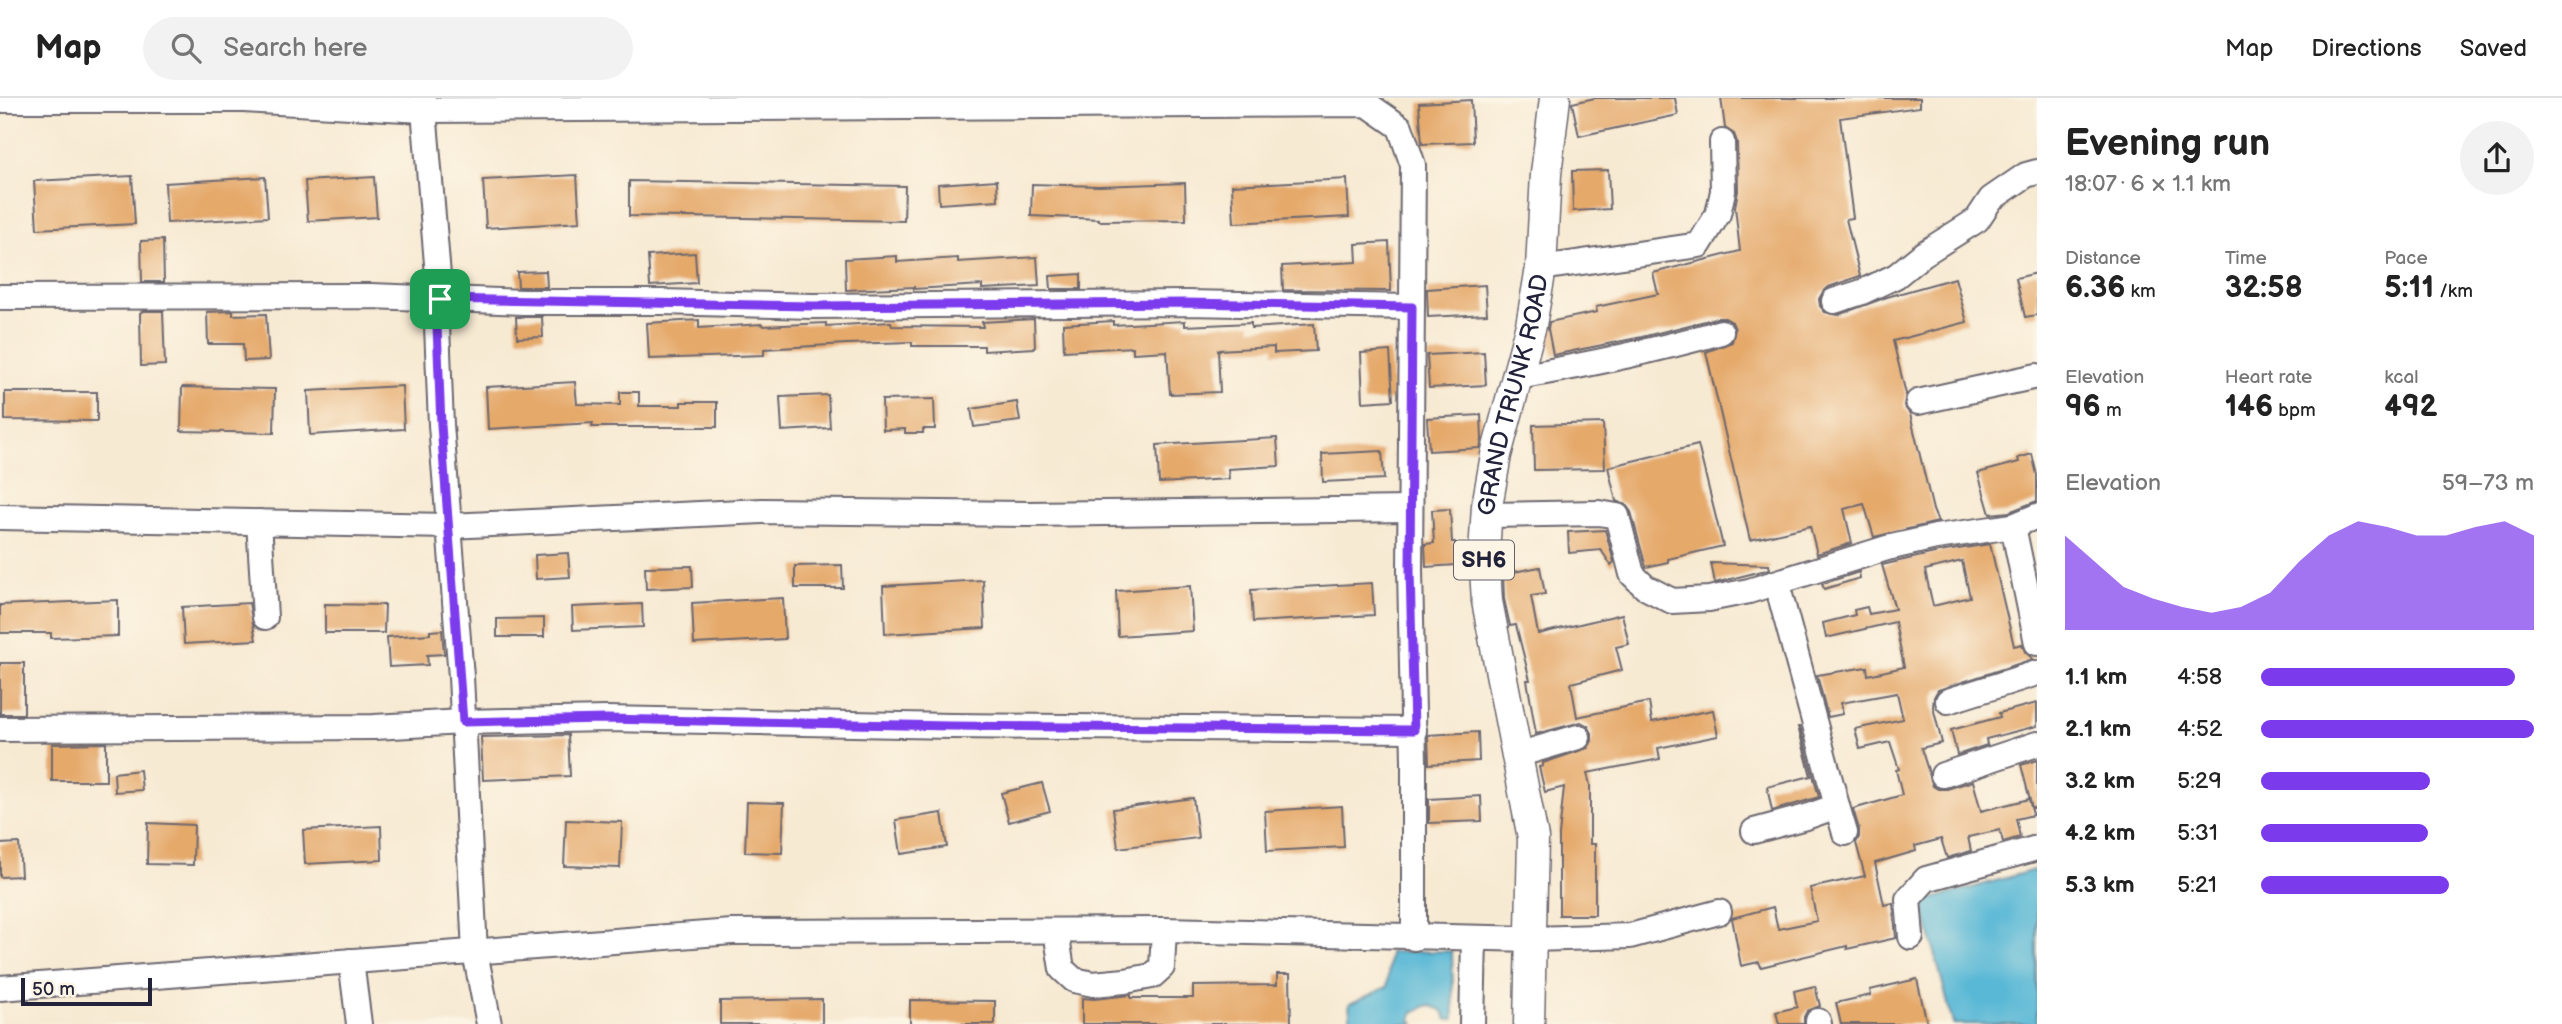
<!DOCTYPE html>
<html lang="en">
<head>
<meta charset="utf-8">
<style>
  body { margin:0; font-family:"Balsamiq Sans",sans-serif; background:#f2f2f2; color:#222; height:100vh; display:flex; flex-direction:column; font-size:26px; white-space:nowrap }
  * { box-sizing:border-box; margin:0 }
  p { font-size:23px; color:#767676 }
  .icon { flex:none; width:38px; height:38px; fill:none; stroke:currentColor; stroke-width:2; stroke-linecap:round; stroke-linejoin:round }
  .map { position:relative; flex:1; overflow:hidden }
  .details { display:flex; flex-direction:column; background:#fff; width:525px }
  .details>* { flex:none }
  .scale { position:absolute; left:21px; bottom:18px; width:131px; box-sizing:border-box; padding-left:7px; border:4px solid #22223b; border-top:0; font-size:19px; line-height:24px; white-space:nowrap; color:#22223b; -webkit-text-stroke:5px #fcf5e5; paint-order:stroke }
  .pin { position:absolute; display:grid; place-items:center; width:60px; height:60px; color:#fff; margin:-30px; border-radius:14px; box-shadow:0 4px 10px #0006 }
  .round { display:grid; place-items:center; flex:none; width:74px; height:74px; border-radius:37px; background:#f2f2f2 }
  .overview { display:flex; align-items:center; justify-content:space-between; height:119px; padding:0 28px }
  h1 { font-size:38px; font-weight:800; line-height:52px }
  .figures { display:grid; grid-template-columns:repeat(3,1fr); gap:10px; height:119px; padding:7px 28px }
  .figures div { display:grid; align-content:center }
  .figures b { font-size:30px; font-weight:800 }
  .figures small { font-size:19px; font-weight:400 }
  .figures p { font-size:19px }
  .chart { height:196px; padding:14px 28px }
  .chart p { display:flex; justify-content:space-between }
  .chart svg { width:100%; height:126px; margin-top:7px; fill:#7c3aed; opacity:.7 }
  ul { padding:0 28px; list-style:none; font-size:23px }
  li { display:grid; grid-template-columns:112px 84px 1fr; align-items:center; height:52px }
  li i { height:18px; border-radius:9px; background:#7c3aed }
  header { display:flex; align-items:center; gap:42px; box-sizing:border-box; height:98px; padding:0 35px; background:#fff; border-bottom:2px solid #e0e0e0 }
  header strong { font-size:33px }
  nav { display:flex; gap:38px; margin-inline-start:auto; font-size:24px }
  .search { width:490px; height:63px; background:#f2f2f2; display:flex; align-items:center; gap:18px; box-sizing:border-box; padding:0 24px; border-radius:38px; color:#767676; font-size:26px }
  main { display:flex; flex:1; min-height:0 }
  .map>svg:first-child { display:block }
</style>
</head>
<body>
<header>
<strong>Map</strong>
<div class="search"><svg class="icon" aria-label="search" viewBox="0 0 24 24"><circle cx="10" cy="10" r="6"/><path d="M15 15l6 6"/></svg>Search here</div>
<nav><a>Map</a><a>Directions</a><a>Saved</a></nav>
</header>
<main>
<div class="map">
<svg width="2037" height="926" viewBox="0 0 2037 926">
  <rect width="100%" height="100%" fill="#fcf5e5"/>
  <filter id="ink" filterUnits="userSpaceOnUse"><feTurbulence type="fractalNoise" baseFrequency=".0143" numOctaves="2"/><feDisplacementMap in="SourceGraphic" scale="14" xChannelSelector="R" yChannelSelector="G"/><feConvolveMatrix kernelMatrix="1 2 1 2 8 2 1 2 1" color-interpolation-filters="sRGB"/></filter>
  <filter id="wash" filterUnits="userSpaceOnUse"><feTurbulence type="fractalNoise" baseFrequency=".00686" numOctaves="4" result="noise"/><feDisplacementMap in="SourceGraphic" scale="28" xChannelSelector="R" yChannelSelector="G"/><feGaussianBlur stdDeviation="1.57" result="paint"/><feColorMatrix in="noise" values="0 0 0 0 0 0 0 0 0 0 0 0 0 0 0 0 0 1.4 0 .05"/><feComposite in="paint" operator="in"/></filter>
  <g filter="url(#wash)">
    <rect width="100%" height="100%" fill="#f7ead3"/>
    <g fill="#58b8d6" stroke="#3d6d88" stroke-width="2">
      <path d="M2037,771V926H1953L1922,804Z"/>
      <path d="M1452,853L1454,921L1447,922L1442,912L1429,907L1413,914L1411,922L1414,926H1351L1349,906L1387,889L1390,854Z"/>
    </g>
    <g id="blocks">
      <g fill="#e5a96a" fill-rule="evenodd">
        <path d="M1595,0H1675L1678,17L1579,38L1572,5Z"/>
        <path d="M1721,0H1920V9L1840,20L1853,120L1846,121L1860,178L1829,189L1823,194L1819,201L1820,208L1825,214L1838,217L1887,199L1955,180L1967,224L1893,243L1906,296L1904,308L1910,316L1933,412L1938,424L1874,439L1864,406L1844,411L1852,445L1817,456L1810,428L1750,442L1706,254L1732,244L1735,231L1732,224L1725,220H1717L1642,239L1553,257L1548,231L1549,224L1597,214L1596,209L1658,196L1653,175L1740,153L1735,109L1738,93L1737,44L1734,36L1725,30Z"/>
        <path d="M1471,2L1473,44L1422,46L1419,5Z"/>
        <path d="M1608,72L1610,111L1573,113L1572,73Z"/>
        <path d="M577,77L580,124L486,130L483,82Z"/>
        <path d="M132,78L135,126L37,131L34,83Z"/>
        <path d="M265,79L268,119L167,125L165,85Z"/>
        <path d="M374,79L377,119L308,123L305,83Z"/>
        <path d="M1347,81L1349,119L1234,125L1232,87Z"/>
        <path d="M997,82L998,102L939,106L938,86Z"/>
        <path d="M629,83L905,88L904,123L629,118Z"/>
        <path d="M1185,85L1186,122L1099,123V121L1031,118L1032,86L1099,88Z"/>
        <path d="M163,142L164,184H142L141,143Z"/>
        <path d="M1389,144L1391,193L1283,192L1282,168L1357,164L1356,146Z"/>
        <path d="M695,155L697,185L650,188L648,158Z"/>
        <path d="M897,158V164L958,160V164L1037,159L1039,188L982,191V187L914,191V189L846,192L845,161Z"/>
        <path d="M546,173L547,189H518L517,174Z"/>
        <path d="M2037,175V217L2025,219L2016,180Z"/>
        <path d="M1081,176V191H1051L1050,178Z"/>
        <path d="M1485,187L1487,216L1428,219L1427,191Z"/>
        <path d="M143,213H163L165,267L141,268L140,215Z"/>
        <path d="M233,213V217L266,216L269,262L244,263L243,246H208L207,214Z"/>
        <path d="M516,219H542L543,239L517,240Z"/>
        <path d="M1034,221L1035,250L984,253V248H912V244L846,246L764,251V257L649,261L647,225L699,222V230L762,226L763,228L826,225V228L891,224L892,228L983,229L982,224Z"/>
        <path d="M1113,223V227L1185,223V228L1251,225V230L1314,226L1316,253L1274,255V249L1218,252L1220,294L1170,296L1167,253L1133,255V249L1064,253L1063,226Z"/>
        <path d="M1390,253L1393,302L1363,304L1361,255Z"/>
        <path d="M1484,254L1486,287L1429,290L1427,257Z"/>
        <path d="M575,284L577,306L620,307V294H639V308H681V304H717V329H592L593,325L488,331L486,289Z"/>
        <path d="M402,288L404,331L310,337L308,293Z"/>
        <path d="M182,289L275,291L274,335L181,333Z"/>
        <path d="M5,294H97V323L5,322Z"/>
        <path d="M828,297L830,330L782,333L780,299Z"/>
        <path d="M934,301L935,331H923V335H905V331L883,332L882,302Z"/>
        <path d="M1017,304L1020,323L974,329L971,311Z"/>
        <path d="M1481,317L1482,342L1480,350L1429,353L1427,320Z"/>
        <path d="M1603,325L1605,371L1534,372L1533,327Z"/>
        <path d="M1277,340L1279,368L1228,371L1229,381L1159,385L1157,347Z"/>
        <path d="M1698,347L1723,448L1668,461V464L1646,469L1631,414L1626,407L1616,403L1608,369Z"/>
        <path d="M1382,353L1384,381L1323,384L1322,356Z"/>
        <path d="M2032,356L2037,377V403L2009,414L1990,416L1978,375L2019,364L2018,360Z"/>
        <path d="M1450,411L1452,444H1455L1456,467L1426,469L1425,446L1434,445L1432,412Z"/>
        <path d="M1605,432L1614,464L1611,467L1601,452L1569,455L1568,434Z"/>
        <path d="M1990,446L2014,548L2022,546L2025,554L2033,561L1938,592L1934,599L1933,609L1942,645L1921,650L1933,688L1938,691H1947L1973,683L1981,713L2029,701L2033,717L2016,721L2020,739L2003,744L2000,732L1968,739L1971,753L1947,760L1941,741L1915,748L1916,753L1875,765L1884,807L1893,805L1896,840L1847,851V848L1761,869L1759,864L1741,868L1732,820L1773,809L1778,831L1817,823L1810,790L1865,778L1856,745L1859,739V731L1853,711L1902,697L1896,672L1899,671L1890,644L1860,651L1855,631L1903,621L1897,595L1841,605L1843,616L1828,619L1817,577L1867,569L1868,577L1904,569L1895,524L1826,540L1823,525L1855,517L1854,512L1867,509L1869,516L1895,511L1882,467L1939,454ZM1962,463L1970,499L1933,508L1925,472Z"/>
        <path d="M568,455L570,479L536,481L535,457Z"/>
        <path d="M1711,465L1769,467L1770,471L1715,485Z"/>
        <path d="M842,467L843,490H795V468Z"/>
        <path d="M692,468L693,489L646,491L645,469Z"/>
        <path d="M1540,469L1545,496L1531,498L1538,536L1622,516L1629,546L1616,549L1622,572L1571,585L1577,619L1649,604L1652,624L1713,612L1718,638L1658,650L1660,661L1587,675L1590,687V746H1595V817H1559V737L1564,689L1545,694L1539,669L1543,668V665L1588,650L1592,643V635L1588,628L1581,624L1536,636L1527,582H1530L1516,527L1510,528L1504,501L1503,476Z"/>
        <path d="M1859,474L1860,480L1824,491L1822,486Z"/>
        <path d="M983,482L985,530L885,536L883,488Z"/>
        <path d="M1372,485L1374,517L1253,524L1251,492Z"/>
        <path d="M1190,488L1193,533L1118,538L1116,493Z"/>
        <path d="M783,500L785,541L694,546L692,505Z"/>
        <path d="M118,502V538L51,540V535H0V507Z"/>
        <path d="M249,505L256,542L184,546L182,509Z"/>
        <path d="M325,506L385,507L384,535H325Z"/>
        <path d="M642,506L643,529L573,532L572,509Z"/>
        <path d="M544,520V539H497V521Z"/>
        <path d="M442,532L444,556L427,557L428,567L389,569L387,539L430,536V533Z"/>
        <rect x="0" y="565" width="24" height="51"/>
        <path d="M2037,605V628L1986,641L1987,647L1957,657L1951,632L2000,619L1999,615Z"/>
        <path d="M1798,629H1800L1819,699L1772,713L1767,689L1811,678Z"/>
        <path d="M1478,634L1479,663L1429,666L1428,637Z"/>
        <path d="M568,637L570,678L483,682L481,639Z"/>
        <path d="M106,645V683H52V646Z"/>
        <path d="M2037,662V710H2032L2021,667Z"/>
        <path d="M140,672L142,692L115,694L114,675Z"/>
        <path d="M1042,685L1050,713L1009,724L1001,695Z"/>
        <path d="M1481,698L1482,723L1429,725V701Z"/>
        <path d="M1193,700L1198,740L1118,750L1113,711Z"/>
        <path d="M747,704L784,705L782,755L745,754Z"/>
        <path d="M1342,708L1344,749L1267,753L1265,713Z"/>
        <path d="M942,715L947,749L901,756L896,722Z"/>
        <path d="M566,722L622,724L620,770L564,768Z"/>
        <path d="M148,725L194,727L193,767L147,766Z"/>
        <path d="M381,728L382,762L305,766L303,732Z"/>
        <path d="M19,745L21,778L0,779V746Z"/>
        <path d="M1277,876H1290L1291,926H1082V900L1094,901L1131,897V900H1193V888L1277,887Z"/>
        <path d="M1917,881L1927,926H1841L1836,905L1871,897L1870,892Z"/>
        <path d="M1815,888L1820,908L1807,913L1804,919V926H1779L1776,914L1797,909L1794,893Z"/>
        <path d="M822,901V926H720V903Z"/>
        <path d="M910,902L995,903V926H910Z"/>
      </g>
    </g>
  </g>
  <g filter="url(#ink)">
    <use href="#blocks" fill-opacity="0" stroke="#6d6870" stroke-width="2"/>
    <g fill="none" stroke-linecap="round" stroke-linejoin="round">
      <g stroke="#6d6870" stroke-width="28">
        <g id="minor">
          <path d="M423,0L440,201L437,228L441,327L461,579L475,854L489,926"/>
          <path d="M0,2H244L423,12L1367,6L1400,29L1413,67L1410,472L1414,664V840"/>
          <path d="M1541,170L1699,147L1718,116L1723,93L1722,44"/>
          <path d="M0,199L371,198L523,204H662L813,208L1186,205L1412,209"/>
          <path d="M1834,203L1862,194L1896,178L1923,156L1977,122L1991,101L2026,77L2037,74"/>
          <path d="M1518,279C1587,267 1654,253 1721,234"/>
          <path d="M1918,304L2037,278"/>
          <path d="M1487,417L1599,415L1617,418L1632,476L1645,489L1672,503L1709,501L1749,493L1887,450L1936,439L2013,428L2037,418"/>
          <path d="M0,419L449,428L762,413L1028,416L1410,411"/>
          <path d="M259,424L265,519"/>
          <path d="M2013,428L2037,545"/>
          <path d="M1948,603L2037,575"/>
          <path d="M0,631L374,629L463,624L606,621L951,628L1414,632"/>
          <path d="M1517,657L1578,639"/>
          <path d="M1943,677L2037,646"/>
          <path d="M1837,708L1845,735"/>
          <path d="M1754,733L1806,719L1837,708L1777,486"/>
          <path d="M1056,833L1062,871L1074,882L1093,886L1125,883L1152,878L1162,869L1164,832"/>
          <path d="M1911,839L1908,801L1926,781L2037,750"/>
          <path d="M351,863L359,926"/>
          <path d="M0,890L732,834L1164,832L1532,841L1630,838L1719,814"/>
          <path d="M1818,923L1819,926"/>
          <path d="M1472,926L1474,841"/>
        </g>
      </g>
      <g stroke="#6d6870" stroke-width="33">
        <g id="major">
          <path id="s1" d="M1529,926L1533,740L1487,503L1484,456L1487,408L1496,357L1531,227L1541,170L1546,76L1555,0"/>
        </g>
      </g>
      <use href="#minor" stroke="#fff" stroke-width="24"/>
      <use href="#major" stroke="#fff" stroke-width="30"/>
    </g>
  </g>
  <g fill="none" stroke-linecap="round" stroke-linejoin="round" filter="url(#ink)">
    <g stroke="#fff" stroke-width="14">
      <path id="route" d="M440,201L813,208L1186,205L1412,209L1410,472L1414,632L950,628L606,621L463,624L441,327L437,228Z"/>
    </g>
    <use href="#route" stroke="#7c3aed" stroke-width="9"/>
  </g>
  <g text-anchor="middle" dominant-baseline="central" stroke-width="7" stroke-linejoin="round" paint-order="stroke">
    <rect fill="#fcf5e5" stroke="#63616e" stroke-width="2" x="1454" y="442.5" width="60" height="39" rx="5"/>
    <g font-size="23" font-weight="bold" fill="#22223b">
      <text x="1484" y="462">SH6</text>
    </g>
    <g font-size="24" fill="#22223b" stroke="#fcf5e5">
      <text stroke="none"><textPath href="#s1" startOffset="637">GRAND TRUNK ROAD</textPath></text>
    </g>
  </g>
</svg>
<div class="scale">50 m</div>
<div class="pin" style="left:440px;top:201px;background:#1e9e55"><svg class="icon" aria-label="arrive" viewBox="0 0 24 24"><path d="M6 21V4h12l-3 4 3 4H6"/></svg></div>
</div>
<section class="details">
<div class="overview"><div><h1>Evening run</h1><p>18:07 · 6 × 1.1 km</p></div><a class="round"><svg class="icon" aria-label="share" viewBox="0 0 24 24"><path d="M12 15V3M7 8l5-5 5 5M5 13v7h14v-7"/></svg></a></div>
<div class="figures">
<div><p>Distance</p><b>6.36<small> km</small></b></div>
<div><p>Time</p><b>32:58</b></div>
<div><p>Pace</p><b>5:11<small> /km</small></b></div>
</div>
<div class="figures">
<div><p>Elevation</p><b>96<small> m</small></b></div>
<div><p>Heart rate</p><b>146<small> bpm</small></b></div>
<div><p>kcal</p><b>492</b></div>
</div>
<div class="chart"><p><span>Elevation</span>59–73 m</p>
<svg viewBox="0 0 160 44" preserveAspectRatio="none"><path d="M0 44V11L10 20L20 29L30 33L40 36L50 38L60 36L70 31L80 20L90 11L100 6L110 8L120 11L130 11L140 8L150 6L160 11V44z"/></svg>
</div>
<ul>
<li><b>1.1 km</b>4:58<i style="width:93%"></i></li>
<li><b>2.1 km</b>4:52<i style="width:100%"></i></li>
<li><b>3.2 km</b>5:29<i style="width:62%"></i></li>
<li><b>4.2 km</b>5:31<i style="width:61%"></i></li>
<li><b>5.3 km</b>5:21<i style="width:69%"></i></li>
</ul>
</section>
</main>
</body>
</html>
